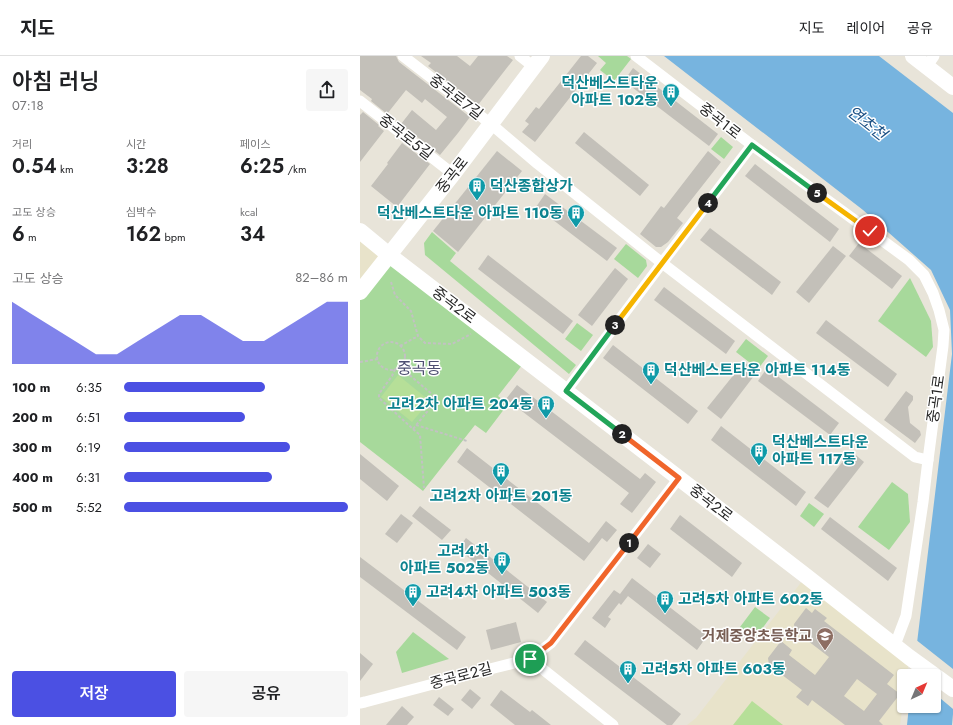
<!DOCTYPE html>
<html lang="ko">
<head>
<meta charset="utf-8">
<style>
  body { margin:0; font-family:Jost,"Noto Sans KR",sans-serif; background:#f6f6f6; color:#202124; height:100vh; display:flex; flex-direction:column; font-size:15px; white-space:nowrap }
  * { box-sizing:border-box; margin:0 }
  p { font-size:13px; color:#757577 }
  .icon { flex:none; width:22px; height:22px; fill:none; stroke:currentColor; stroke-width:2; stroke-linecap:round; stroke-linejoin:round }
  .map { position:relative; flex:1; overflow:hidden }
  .side { display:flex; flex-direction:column; background:#fff; width:360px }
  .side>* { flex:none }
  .needle { width:26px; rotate:44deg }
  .controls { position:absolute; left:537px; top:613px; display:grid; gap:8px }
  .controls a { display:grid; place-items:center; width:44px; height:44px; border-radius:4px; background:#fff; box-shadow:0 1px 3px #0004; font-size:20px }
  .pin { position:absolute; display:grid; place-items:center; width:34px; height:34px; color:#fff; margin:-17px; border:2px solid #fff; border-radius:50%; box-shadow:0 1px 4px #0007 }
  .km { position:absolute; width:20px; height:20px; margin:-10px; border-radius:50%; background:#222; color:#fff; font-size:11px; line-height:20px; text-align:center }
  .round { display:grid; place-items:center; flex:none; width:42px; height:42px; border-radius:4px; background:#f6f6f6 }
  .overview { display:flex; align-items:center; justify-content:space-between; height:68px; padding:0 12px }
  h1 { font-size:22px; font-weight:600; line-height:30px }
  .stats { display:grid; grid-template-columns:repeat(3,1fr); gap:6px; height:68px; padding:4px 12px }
  .stats div { display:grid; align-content:center }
  .stats b { font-size:20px; font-weight:600 }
  .stats small { font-size:11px; font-weight:400 }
  .stats p { font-size:11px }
  .chart { height:112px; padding:8px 12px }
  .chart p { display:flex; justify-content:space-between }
  .chart svg { width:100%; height:72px; margin-top:4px; fill:#4b50e3; opacity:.7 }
  .button { display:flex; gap:8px; margin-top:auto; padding:8px 12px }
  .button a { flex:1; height:46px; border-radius:4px; background:#4b50e3; color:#fff; font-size:16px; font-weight:600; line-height:46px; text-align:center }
  .button a+a { background:#f6f6f6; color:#202124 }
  ul { padding:0 12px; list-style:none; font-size:13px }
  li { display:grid; grid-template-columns:64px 48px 1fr; align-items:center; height:30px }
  li i { height:10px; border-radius:5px; background:#4b50e3 }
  header { display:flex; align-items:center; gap:24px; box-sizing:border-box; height:56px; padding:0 20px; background:#fff; border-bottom:1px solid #e0e0e0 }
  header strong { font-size:19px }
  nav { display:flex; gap:22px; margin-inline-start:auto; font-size:14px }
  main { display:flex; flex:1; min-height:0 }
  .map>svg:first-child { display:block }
</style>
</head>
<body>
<header>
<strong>지도</strong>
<nav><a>지도</a><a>레이어</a><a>공유</a></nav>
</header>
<main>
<section class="side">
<div class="overview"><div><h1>아침 러닝</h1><p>07:18</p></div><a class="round"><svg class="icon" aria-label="share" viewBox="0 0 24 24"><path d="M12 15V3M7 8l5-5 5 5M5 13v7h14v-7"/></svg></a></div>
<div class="stats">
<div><p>거리</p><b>0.54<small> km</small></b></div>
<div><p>시간</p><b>3:28</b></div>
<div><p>페이스</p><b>6:25<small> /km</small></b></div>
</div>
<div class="stats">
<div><p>고도 상승</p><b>6<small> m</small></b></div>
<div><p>심박수</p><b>162<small> bpm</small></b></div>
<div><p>kcal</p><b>34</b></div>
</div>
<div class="chart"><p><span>고도 상승</span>82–86 m</p>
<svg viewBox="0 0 160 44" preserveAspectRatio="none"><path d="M0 44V6L10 14L20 22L30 30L40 38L50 38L60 30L70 22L80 14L90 14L100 22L110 30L120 30L130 22L140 14L150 6L160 6V44z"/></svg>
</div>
<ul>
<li><b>100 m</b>6:35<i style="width:63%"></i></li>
<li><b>200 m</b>6:51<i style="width:54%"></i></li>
<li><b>300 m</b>6:19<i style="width:74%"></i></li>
<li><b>400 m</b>6:31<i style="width:66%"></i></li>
<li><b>500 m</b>5:52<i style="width:100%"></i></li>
</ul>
<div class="button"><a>저장</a><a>공유</a></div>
</section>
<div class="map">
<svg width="593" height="669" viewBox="0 0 593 669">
  <rect width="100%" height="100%" fill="#e8e4d9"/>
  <g fill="#e8e3ca">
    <path d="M0,175L29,199L0,236Z"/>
    <path d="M446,520L549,601L547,620H544V640L540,669H327L336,662Z"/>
  </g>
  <g fill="#a7d99b">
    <path d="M238,0H267L271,3L254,25L240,14L246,7Z"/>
    <path d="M361,81L373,91L364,103L351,93Z"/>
    <path d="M72,176L96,197L90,205L216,309L209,318L65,199L64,187Z"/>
    <path d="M266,188L286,204L287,210L278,222L254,203Z"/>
    <path d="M29,199L166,304L138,340L148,348L126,377L115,369L63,435L0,386V236Z"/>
    <path d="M550,222L571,265L573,291L566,301L518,265Z"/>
    <path d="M217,267L233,279L221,295L205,283Z"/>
    <path d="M386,283L408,300L398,313L376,296Z"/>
    <path d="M532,426L548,438L550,466L529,494L498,471Z"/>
    <path d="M449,447L464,458L454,471L440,460Z"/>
    <path d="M395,551L410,562L395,582L380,571Z"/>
    <path d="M53,576L89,603L42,617L36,596Z"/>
  </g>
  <g fill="#b6df98">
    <path d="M38,319L70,345L52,366L21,341Z"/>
    <path d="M392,645L423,669H373Z"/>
  </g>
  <path fill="#77b4df" d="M304,0H519L593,57V658L592,669H547L549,650H574V620H553L592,298L590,254L571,214L503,154Z"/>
  <path fill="#e8e4d9" d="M555,583L593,613V653L574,637V620H554L551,617Z"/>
  <g fill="#c3c0b9" fill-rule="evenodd">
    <path d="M0,0H36L39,6L110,61L98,77L80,99L41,68L52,54L76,74L87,61L65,43L62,47L46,34L27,58L11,45L12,43L0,34Z"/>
    <path d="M61,0H97L110,10L118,0H147L153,4L118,49L68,10L71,7Z"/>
    <path d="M221,0H228L237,7L175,86L162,76L169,68L165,65L176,51L179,53Z"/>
    <path d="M273,12L358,78L349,90L264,25Z"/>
    <path d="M3,56L19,69L18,70L24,75L0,106V59Z"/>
    <path d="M224,76L289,129L280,140L215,87Z"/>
    <path d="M42,87L70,108L37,151L11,130L28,108L27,107Z"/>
    <path d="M137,95L162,115L98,196L73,175Z"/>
    <path d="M348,95L361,106L317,162L323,167L308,186L301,191H296L280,178L301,150L304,152Z"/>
    <path d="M395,108L479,173L470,186L385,120Z"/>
    <path d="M185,138L257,192L247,205L176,151Z"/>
    <path d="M350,172L421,226L412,239L340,184Z"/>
    <path d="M499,187L542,220L532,233L489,200Z"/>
    <path d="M473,190L486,200L449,247L436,236Z"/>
    <path d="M128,199L213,265L203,278L118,213Z"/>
    <path d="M255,212L268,223L232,270L218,259Z"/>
    <path d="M304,231L375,285L366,298L294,244Z"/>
    <path d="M466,264L537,318L528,331L456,277Z"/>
    <path d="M253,289L338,355L328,368L243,302Z"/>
    <path d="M384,306L397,316L361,363L347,352Z"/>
    <path d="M407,312L479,367L470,379L398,325Z"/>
    <path d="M157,329L280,423L285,417L296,426L272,457L260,448L269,437L146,343Z"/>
    <path d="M546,335L553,340V344L548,351L550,367L560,375L561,379L555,387L524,364Z"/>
    <path d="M361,370L446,436L436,450L351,384Z"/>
    <path d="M107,392L229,487L246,465L257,474L247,486L242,482L224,505L97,406Z"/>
    <path d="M491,395L504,406L468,452L454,442Z"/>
    <path d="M0,398L39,430L27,445L0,423Z"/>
    <path d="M60,450L91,474L82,484L52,460Z"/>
    <path d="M41,458L53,467L37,487L25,478Z"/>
    <path d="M320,459L382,507L372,521L310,473Z"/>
    <path d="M470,461L537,512L528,525L461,473Z"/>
    <path d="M106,482L187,546L178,557L98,493Z"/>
    <path d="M288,488L301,498L290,512L277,502Z"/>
    <path d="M0,501L106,581L97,594L0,521Z"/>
    <path d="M272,522L347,580L337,594L268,540L261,549L259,547L248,561L251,563L245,572L232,562L254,534L260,538Z"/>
    <path d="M446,552L452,557L455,553L467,562L464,565L534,619L527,628L540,638L519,665L523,669H485L452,644L448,650L436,641L442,634L409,609L408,602L421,585L432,594L429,599L455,619L469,601L435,575L434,568ZM497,623L517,638L504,655L484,640Z"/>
    <path d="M156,566L161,586L131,594L126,574Z"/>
    <path d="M225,584L321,658L312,669H307L214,598Z"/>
    <path d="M0,597L13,608L0,625Z"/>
    <path d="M110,633L121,642L112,653L101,644Z"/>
    <path d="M141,634L170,656L172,654L191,669H155L130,649Z"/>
    <path d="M79,641L94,653L88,660L73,649Z"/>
    <path d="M42,650L54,661L47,669H26Z"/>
  </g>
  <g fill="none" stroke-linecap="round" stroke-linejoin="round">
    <g stroke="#c2c2c2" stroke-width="2" stroke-dasharray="3 2" stroke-linecap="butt">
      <path d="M31,226L35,239L51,255L58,280L65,287L92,288L111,278"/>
      <circle cx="31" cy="300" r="14"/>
      <path d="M40,290L58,280"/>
      <path d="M0,306L18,303"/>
      <path d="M35,313L32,320L19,338V342L53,373L75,346V342L73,339L40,311"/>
      <path d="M56,369L107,385"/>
      <path d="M53,373L60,379L64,432"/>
    </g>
    <g stroke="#fff" stroke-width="11">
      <path d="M43,0L131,68L178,108L302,207L555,401L568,404"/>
      <path d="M160,0L174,11"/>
      <path d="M276,0L392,89L549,204L564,219L573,237L579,254L584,274L583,290L568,404L563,446L546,560L535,589"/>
      <path d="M567,10L574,0"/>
      <path d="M0,45L93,118"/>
      <path d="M206,335L302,207L392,89"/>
      <path d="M170,603L191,587L319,422"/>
      <path d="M0,647L5,646L126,614L170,603L253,669"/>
    </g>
    <g stroke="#fff" stroke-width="16">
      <path d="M553,0L593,31"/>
      <path d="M0,175L29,199L446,520L549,601L593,633"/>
      <path d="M0,236L93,118L182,0"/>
    </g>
  </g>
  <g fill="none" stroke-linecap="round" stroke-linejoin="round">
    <g stroke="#fff" stroke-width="8">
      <path id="split-1" d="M170,603L191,587L269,487"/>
    </g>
    <g stroke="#fff" stroke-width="8">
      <path id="split-2" d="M262,378L319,422L269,487"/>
    </g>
    <g stroke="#fff" stroke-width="8">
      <path id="split-3" d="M255,269L206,335L262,378"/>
    </g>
    <g stroke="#fff" stroke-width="8">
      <path id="split-4" d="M255,269L348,147"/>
    </g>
    <g stroke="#fff" stroke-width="8">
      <path id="split-5" d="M348,147L392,89L457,137"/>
    </g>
    <g stroke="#fff" stroke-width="8">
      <path id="split-6" d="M457,137L510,175"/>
    </g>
    <use href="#split-1" stroke="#f0652b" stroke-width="5"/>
    <use href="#split-2" stroke="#f0652b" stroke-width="5"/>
    <use href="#split-3" stroke="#22a559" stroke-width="5"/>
    <use href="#split-4" stroke="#f5b400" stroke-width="5"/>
    <use href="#split-5" stroke="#22a559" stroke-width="5"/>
    <use href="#split-6" stroke="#f5b400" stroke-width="5"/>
  </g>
  <defs>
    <g id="building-pin" transform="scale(0.9)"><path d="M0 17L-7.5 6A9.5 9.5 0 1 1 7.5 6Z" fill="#0f9aa8" stroke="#fff"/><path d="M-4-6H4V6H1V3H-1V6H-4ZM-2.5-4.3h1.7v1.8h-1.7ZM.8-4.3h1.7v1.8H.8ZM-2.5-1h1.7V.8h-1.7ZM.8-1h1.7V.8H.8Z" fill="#fff"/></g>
    <g id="school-pin" transform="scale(0.9)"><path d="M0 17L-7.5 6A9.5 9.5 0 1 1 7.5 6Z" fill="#8d6e63" stroke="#fff"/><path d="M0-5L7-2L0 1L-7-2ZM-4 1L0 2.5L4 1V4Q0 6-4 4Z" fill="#fff"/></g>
  </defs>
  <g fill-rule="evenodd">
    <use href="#building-pin" x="311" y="36"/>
    <use href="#building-pin" x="117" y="130"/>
    <use href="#building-pin" x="216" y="157"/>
    <use href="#building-pin" x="291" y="314"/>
    <use href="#building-pin" x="186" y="348"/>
    <use href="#building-pin" x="399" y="395"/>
    <use href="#building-pin" x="141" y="415"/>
    <use href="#building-pin" x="142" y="504"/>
    <use href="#building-pin" x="53" y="536"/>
    <use href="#building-pin" x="305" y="543"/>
    <use href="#school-pin" x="465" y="580"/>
    <use href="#building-pin" x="268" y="613"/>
  </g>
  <g text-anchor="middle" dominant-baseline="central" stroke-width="3" stroke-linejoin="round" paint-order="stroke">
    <g font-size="15" font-weight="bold" fill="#0d838f" stroke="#fff" text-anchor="start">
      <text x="298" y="27" text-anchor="end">덕산베스트타운<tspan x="298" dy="17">아파트 102동</tspan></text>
      <text x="130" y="130">덕산종합상가</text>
      <text x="203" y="157" text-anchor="end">덕산베스트타운 아파트 110동</text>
      <text x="304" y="314">덕산베스트타운 아파트 114동</text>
      <text x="173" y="348" text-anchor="end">고려2차 아파트 204동</text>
      <text x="412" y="386">덕산베스트타운<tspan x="412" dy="17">아파트 117동</tspan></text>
      <text x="141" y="440" text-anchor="middle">고려2차 아파트 201동</text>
      <text x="129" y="495" text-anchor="end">고려4차<tspan x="129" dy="17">아파트 502동</tspan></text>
      <text x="66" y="536">고려4차 아파트 503동</text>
      <text x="318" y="543">고려5차 아파트 602동</text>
      <text x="281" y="613">고려5차 아파트 603동</text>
    </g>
    <g font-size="15" fill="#262626" stroke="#fff">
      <text transform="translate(96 41) rotate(38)">중곡로7길</text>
      <text transform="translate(360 65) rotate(38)">중곡1로</text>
      <text transform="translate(46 81) rotate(38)">중곡로5길</text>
      <text transform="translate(92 119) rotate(-52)">중곡로</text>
      <text transform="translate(94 249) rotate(37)">중곡2로</text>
      <text transform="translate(576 343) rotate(-82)">중곡1로</text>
      <text transform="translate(351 447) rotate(38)">중곡2로</text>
      <text transform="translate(101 620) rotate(-15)">중곡로2길</text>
    </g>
    <g font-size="15" font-weight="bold" fill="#785e54" stroke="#fff" text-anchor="end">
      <text x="452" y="580">거제중앙초등학교</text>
    </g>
    <g font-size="16" font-style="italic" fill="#1c5185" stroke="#fff">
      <text transform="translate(507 67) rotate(38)">연초천</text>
    </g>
    <g font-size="16" fill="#4d4e71" stroke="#fff">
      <text x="59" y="312">중곡동</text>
    </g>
  </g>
</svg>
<div class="controls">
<a><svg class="needle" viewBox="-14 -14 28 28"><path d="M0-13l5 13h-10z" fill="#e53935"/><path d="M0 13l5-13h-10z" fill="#757577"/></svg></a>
</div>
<div class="pin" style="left:170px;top:603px;background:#1e9e55"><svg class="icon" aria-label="arrive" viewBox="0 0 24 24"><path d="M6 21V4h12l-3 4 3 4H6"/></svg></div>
<div class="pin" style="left:510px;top:175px;background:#d93025"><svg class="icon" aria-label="check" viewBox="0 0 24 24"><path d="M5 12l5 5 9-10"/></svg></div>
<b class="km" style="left:269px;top:487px">1</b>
<b class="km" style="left:262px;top:378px">2</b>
<b class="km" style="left:255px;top:269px">3</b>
<b class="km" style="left:348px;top:147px">4</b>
<b class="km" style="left:457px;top:137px">5</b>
</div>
</main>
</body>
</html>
